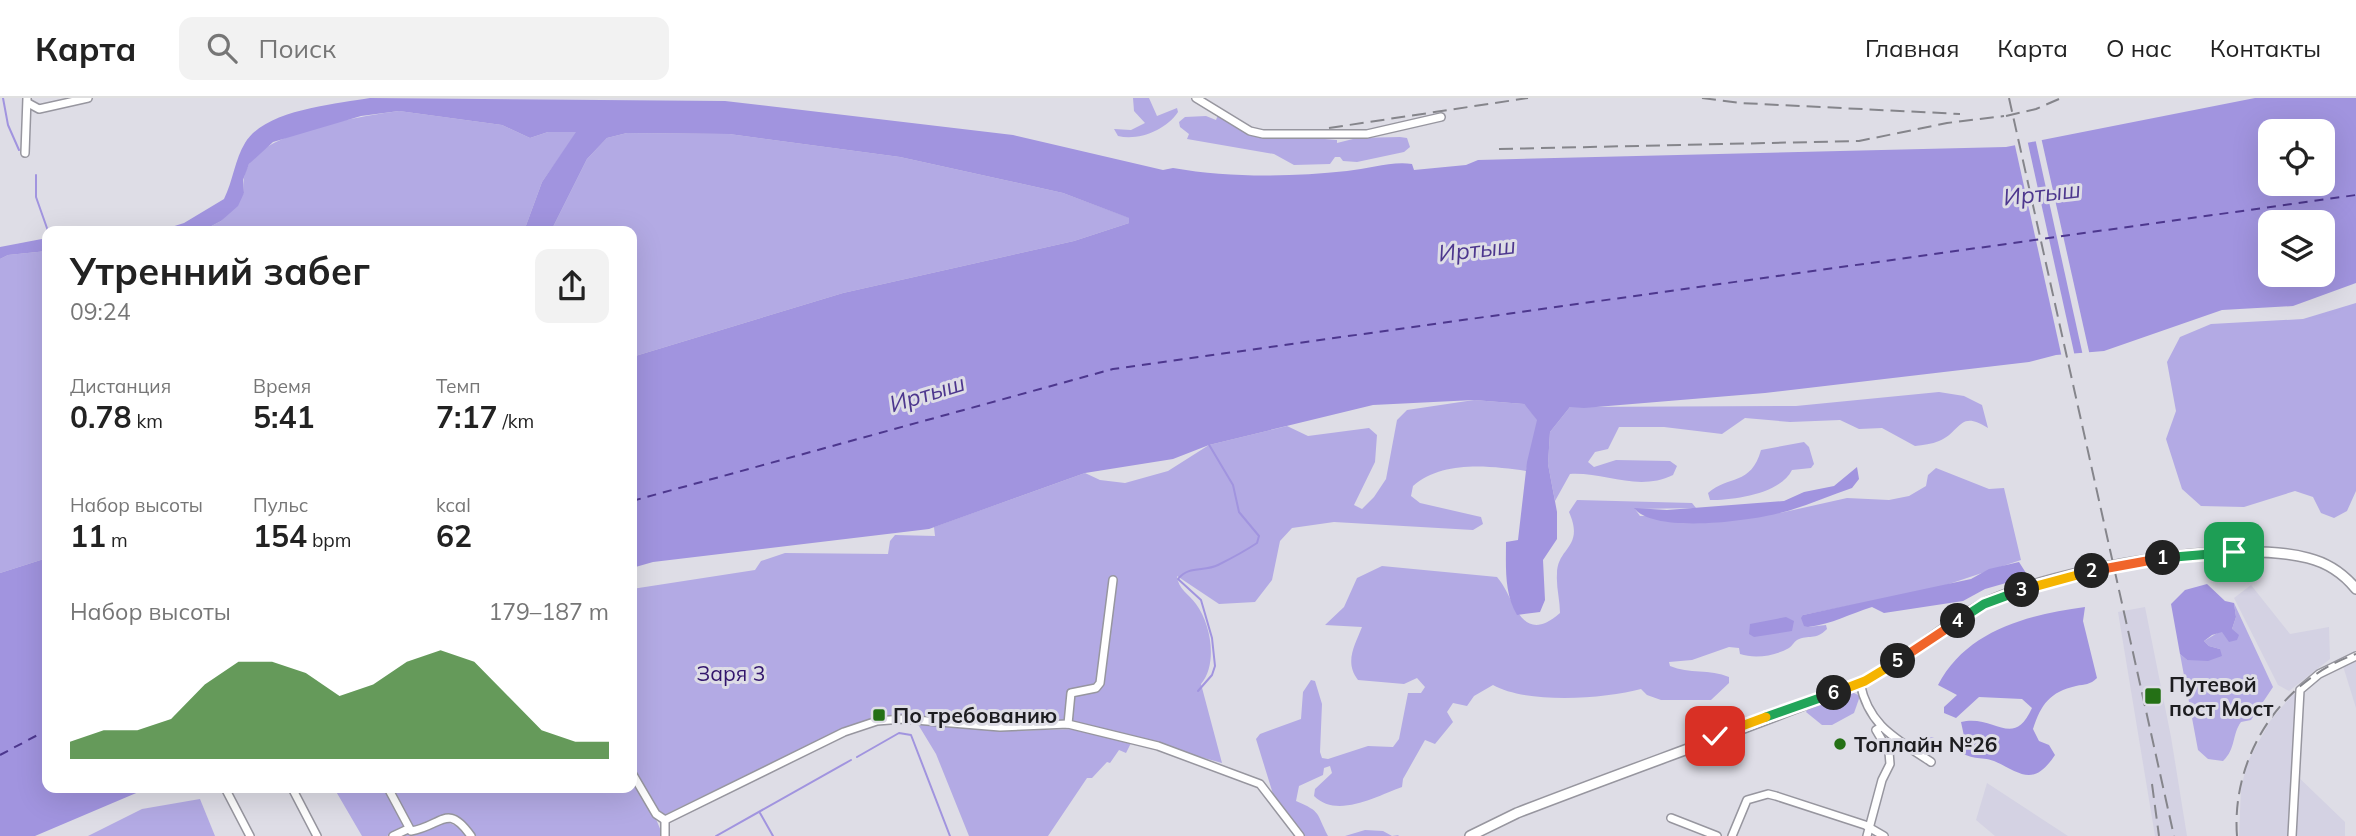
<!DOCTYPE html>
<html lang="ru">
<head>
<meta charset="utf-8">
<style>
  body { margin:0; font-family:Mulish,sans-serif; background:#f2f2f2; color:#222; height:100vh; display:flex; flex-direction:column; font-size:26px; white-space:nowrap }
  * { box-sizing:border-box; margin:0 }
  p { font-size:23px; color:#767676 }
  .icon { flex:none; width:38px; height:38px; fill:none; stroke:currentColor; stroke-width:2; stroke-linecap:round; stroke-linejoin:round }
  .map { position:relative; flex:1; overflow:hidden }
  .drawer { position:absolute; left:42px; top:128px; width:595px; height:567px; display:flex; flex-direction:column; background:#fff; border-radius:14px; box-shadow:0 7px 28px #0002 }
  .drawer>* { flex:none }
  .buttons { position:absolute; left:2258px; top:21px; display:grid; gap:14px }
  .buttons a { display:grid; place-items:center; width:77px; height:77px; border-radius:14px; background:#fff; box-shadow:0 7px 28px #0002; font-size:35px }
  .pin { position:absolute; display:grid; place-items:center; width:60px; height:60px; color:#fff; margin:-30px; border-radius:14px; box-shadow:0 4px 10px #0006 }
  .km { position:absolute; width:35px; height:35px; margin:-18px; border-radius:50%; background:#222; color:#fff; font-size:19px; line-height:35px; text-align:center }
  .round { display:grid; place-items:center; flex:none; width:74px; height:74px; border-radius:14px; background:#f2f2f2 }
  .overview { display:flex; align-items:center; justify-content:space-between; height:119px; padding:0 28px }
  h1 { font-size:38px; font-weight:700; line-height:52px }
  .metrics { display:grid; grid-template-columns:repeat(3,1fr); gap:10px; height:119px; padding:7px 28px }
  .metrics div { display:grid; align-content:center }
  .metrics b { font-size:30px; font-weight:700 }
  .metrics small { font-size:19px; font-weight:400 }
  .metrics p { font-size:19px }
  .chart { height:196px; padding:14px 28px }
  .chart p { display:flex; justify-content:space-between }
  .chart svg { width:100%; height:126px; margin-top:7px; fill:#247015; opacity:.7 }
  header { display:flex; align-items:center; gap:42px; box-sizing:border-box; height:98px; padding:0 35px; background:#fff; border-bottom:2px solid #e0e0e0 }
  header strong { font-size:33px }
  nav { display:flex; gap:38px; margin-inline-start:auto; font-size:24px }
  .search { width:490px; height:63px; background:#f2f2f2; display:flex; align-items:center; gap:18px; box-sizing:border-box; padding:0 24px; border-radius:14px; color:#767676; font-size:26px }
  .map>svg:first-child { display:block }
</style>
</head>
<body>
<header>
<strong>Карта</strong>
<div class="search"><svg class="icon" aria-label="search" viewBox="0 0 24 24"><circle cx="10" cy="10" r="6"/><path d="M15 15l6 6"/></svg>Поиск</div>
<nav><a>Главная</a><a>Карта</a><a>О нас</a><a>Контакты</a></nav>
</header>
<div class="map">
<svg width="2356" height="738" viewBox="0 0 2356 738">
  <rect width="100%" height="100%" fill="#dedde6"/>
  <g fill="#d4d2e3">
    <path d="M2251,487L2290,536L2329,529L2330,561L2289,593L2278,587L2234,500Z"/>
    <path d="M2145,509L2171,639L2187,738H2155L2118,514Z"/>
    <path d="M2356,563V610L2343,568Z"/>
    <path d="M2293,596L2297,597L2293,674L2345,724V738H2239L2241,691L2247,665L2270,623Z"/>
    <path d="M1987,685L2068,738H1995L1976,722Z"/>
  </g>
  <g fill="#b3aae4">
    <path d="M1133,0H1149L1157,18L1177,10L1178,14C1166,32 1139,43 1118,38L1114,31L1131,32L1145,25L1134,13Z"/>
    <path d="M399,13L502,27L530,40L548,34H577L542,84L524,133H202L221,123L244,95C243,86 243,77 248,68C265,33 363,18 399,13Z"/>
    <path d="M1218,17L1251,35L1337,42V45L1357,40L1400,39L1407,40L1410,49L1404,54L1357,64L1343,63L1340,59H1335L1330,66L1294,67L1274,56L1187,41L1189,36L1180,29L1179,24L1185,19L1206,18L1216,22Z"/>
    <path d="M627,35L729,36L900,59L1063,95L1130,120L1129,125L1074,143L843,195L632,259V133H551L587,61L607,40Z"/>
    <path d="M47,153V460L0,475V161L8,157Z"/>
    <path d="M2356,205V393L2347,413L2334,420L2321,415L2313,399L2295,393L2244,409L2201,408L2182,391L2166,341L2176,313L2167,264L2180,239L2211,226L2303,221Z"/>
    <path d="M1939,294L1964,298L1982,307L1988,330C1959,311 1961,334 1939,343C1932,346 1923,347 1915,348L1882,330L1859,331L1840,322L1790,324L1745,320L1722,336L1664,329H1619L1608,351L1595,354L1588,364L1594,369L1616,362L1670,363L1677,368L1673,377C1638,394 1605,374 1570,376L1555,403L1548,366L1550,334L1570,309L1796,308Z"/>
    <path d="M1474,302L1524,306L1538,322L1526,373C1490,368 1443,362 1413,388L1411,398L1420,405L1481,419L1483,426L1473,432L1334,424L1292,430L1280,443L1272,482L1255,504L1219,506L1177,478C1178,491 1189,496 1196,506C1211,526 1218,566 1201,586L1222,665L1074,624L1002,626L884,618L833,635L656,721L663,738H474L455,716L417,731L408,728L387,738H362L334,690H632V491L755,472L761,463L785,455L888,456L890,443L895,437L935,438L934,429L1085,375L1100,382L1125,385L1168,373L1209,347L1287,328L1308,338L1369,330L1377,337L1375,364L1354,407L1362,411L1374,399L1386,381L1397,322L1407,312Z"/>
    <path d="M1804,344L1809,349L1814,366L1811,370L1792,372C1780,396 1734,402 1710,402L1708,395C1728,377 1751,388 1761,352Z"/>
    <path d="M1936,370L1989,391L2004,390L2021,462L1937,490L1803,517L1808,529L1826,527L1827,531C1815,543 1809,536 1797,542C1794,544 1792,548 1789,550C1775,558 1755,561 1740,556L1739,550L1729,549L1692,562L1669,564L1670,568C1689,576 1710,571 1729,579V585L1711,602H1661L1647,597L1641,591C1605,601 1526,606 1493,587L1474,598L1467,608L1453,605L1447,614L1453,624L1435,646L1425,642L1403,681L1402,689C1377,698 1337,721 1314,698L1315,691L1332,675L1330,668L1324,670L1323,677L1299,688L1296,703C1322,714 1316,715 1328,738H1304L1273,696L1256,641L1260,636L1301,621L1303,594L1311,582L1315,583L1322,606L1320,654L1322,660L1328,661L1368,648L1393,649L1399,641L1408,595H1421L1425,589L1417,580L1404,586L1358,582C1344,564 1355,547 1362,529L1325,527L1344,509L1357,480L1382,468L1497,479C1515,499 1520,550 1560,515C1560,502 1556,489 1557,476C1557,449 1585,450 1569,414L1577,402L1692,405L1696,410L1635,411L1640,418L1780,415L1847,400L1889,402L1909,398L1926,388L1928,377Z"/>
    <path d="M2234,505L2273,589L2251,622L2241,624C2232,636 2236,651 2223,663L2208,661L2198,652L2180,556L2187,562L2220,551L2209,548L2204,543L2219,534L2232,531L2236,519Z"/>
    <path d="M1852,594L1860,598L1854,615L1832,627H1822L1806,614L1810,607Z"/>
    <path d="M924,626L1003,633L1076,631L1132,643L1126,655L1119,652L1110,665L1107,664L1092,680H1087L1048,738H969L936,656L919,628Z"/>
    <circle cx="1930" cy="648" r="9"/>
    <path d="M200,701L215,738H88L142,711Z"/>
    <path d="M447,724L459,729L466,738H398Z"/>
    <path d="M1365,732L1383,733L1392,738L1399,737L1398,738H1345Z"/>
  </g>
  <g fill="#a194df" fill-rule="evenodd">
    <path d="M370,0L725,3L1013,37L1163,72L1173,70C1230,80 1290,79 1347,73C1369,71 1391,63 1412,66L1414,72L1466,67L1478,62L2006,49L2255,0H2356V185L2293,208L2222,212L2104,253L2056,257L2029,264L1765,295L1584,310L1570,309L1550,334L1548,366L1557,414V441L1543,462L1545,502L1540,514L1517,517C1504,495 1506,469 1506,444L1518,442L1527,364L1537,322L1524,306L1474,302L1373,307L1209,347L1173,361L1085,375L929,431L653,464L632,470V259L843,195L1074,143L1129,125V120L1063,95L900,59L729,36L627,35L607,40L587,61L551,133H524L542,84L576,34H548L530,40L502,27L399,13L361,18L273,44L249,66L243,82L244,95L238,108L221,123L202,133H159L184,125L224,101C233,83 235,61 245,45C264,12 335,6 370,0ZM2270,33H2322V86H2270ZM2270,124H2322V177H2270Z"/>
    <path d="M47,140V153L8,157L0,161V149Z"/>
    <path d="M1857,369L1859,381L1852,390C1828,398 1804,409 1780,415C1749,423 1654,436 1634,410L1667,412L1784,403L1804,394L1834,388Z"/>
    <path d="M47,460V690H148L35,738H0V475Z"/>
    <path d="M2019,464L2026,475L2020,481L1985,491L1963,503L1884,515L1872,509C1849,516 1833,526 1808,529L1804,528L1801,520L1803,517L1971,481L1989,471Z"/>
    <path d="M2207,486L2225,503L2234,505L2236,519L2232,531L2239,537L2237,542L2229,544L2222,534L2212,537L2204,543L2209,548L2220,551L2222,558L2208,563L2187,562L2180,556L2171,506L2185,492Z"/>
    <path d="M2085,509L2083,523L2097,580C2090,587 2085,586 2076,588C2050,594 2041,606 2033,631L2039,643L2049,647L2055,657C2033,690 2021,675 1994,663C1981,658 1969,663 1958,651L1959,643L1964,638L1961,624C1995,616 2013,652 2032,610L2022,601L1979,599L1956,620L1944,615V609L1957,597L1938,587C1967,532 2027,517 2085,509Z"/>
    <path d="M1786,519L1794,523L1792,533L1754,539L1749,536L1750,526Z"/>
  </g>
  <g fill="#dedde6">
    <path d="M2041,39L2090,258H2083L2035,40Z"/>
    <path d="M2027,41L2075,259L2062,260L2014,43Z"/>
  </g>
  <g fill="none" stroke-linecap="round" stroke-linejoin="round">
    <g stroke="#a194df" stroke-width="2">
      <path d="M3,0L8,27L19,52"/>
      <path d="M36,77V99L48,133"/>
      <path d="M1198,593L1212,577L1215,568L1212,540L1201,502L1178,481C1189,467 1204,474 1218,467C1232,460 1245,453 1257,445L1259,438L1239,414L1233,387L1208,345"/>
      <path d="M857,659L899,635L911,637L950,738"/>
      <path d="M760,715L773,738"/>
      <path d="M716,738L851,662"/>
    </g>
    <g stroke="#4d378e" stroke-width="2" stroke-dasharray="9 7" stroke-linecap="butt">
      <path d="M632,403L1113,271L2356,97"/>
      <path d="M0,657L47,632"/>
    </g>
    <g stroke="#97969f" stroke-width="10">
      <g id="minor">
        <path d="M1196,0L1250,33L1263,36H1367L1441,19"/>
        <path d="M28,5L39,11L88,0"/>
        <path d="M25,55L27,0"/>
        <path d="M1860,585C1869,629 1897,641 1931,664"/>
        <path d="M1068,626L1071,595L1096,590L1100,585L1113,482"/>
        <path d="M632,675L656,716L665,722"/>
        <path d="M225,690L250,738"/>
        <path d="M292,690L317,738"/>
        <path d="M388,690L411,733C442,728 447,704 471,738"/>
        <path d="M1671,720L1717,738"/>
        <path d="M665,722L844,634L877,623L903,621L1000,629L1068,626L1158,648L1260,686L1300,738"/>
        <path d="M665,722V738"/>
        <path d="M393,738L408,731"/>
        <path d="M1732,738L1747,702L1768,696L1776,698L1865,727L1884,738"/>
        <path d="M1867,738L1882,682L1890,666L1889,654L1876,632L1881,629"/>
        <path d="M2292,738L2300,592L2319,576L2356,558"/>
      </g>
    </g>
    <g stroke="#97969f" stroke-width="12">
      <path id="major" d="M1470,738L1517,715C1628,672 1740,633 1850,589C1900,570 1938,529 1985,505C2056,471 2232,440 2308,460C2328,465 2343,475 2356,491"/>
    </g>
    <use href="#minor" stroke="#fff" stroke-width="7"/>
    <use href="#major" stroke="#fff" stroke-width="9"/>
    <g stroke="#85858b" stroke-width="2" stroke-dasharray="14 7" stroke-linecap="butt">
      <path d="M1702,0L1741,5L1960,16"/>
      <path d="M2009,0L2174,738"/>
      <path d="M2006,18L2036,11L2059,1"/>
      <path d="M1329,30L1528,0"/>
      <path d="M1499,51L1859,43L1947,25L2004,18"/>
      <path d="M2152,686L2159,738"/>
      <path d="M2237,738C2231,659 2281,582 2356,556"/>
    </g>
  </g>
  <g fill="none" stroke-linecap="round" stroke-linejoin="round">
    <g stroke="#fff" stroke-width="14">
      <path id="split-1" d="M2163,460L2234,454"/>
    </g>
    <g stroke="#fff" stroke-width="14">
      <path id="split-2" d="M2092,473L2163,460"/>
    </g>
    <g stroke="#fff" stroke-width="14">
      <path id="split-3" d="M2022,492L2092,473"/>
    </g>
    <g stroke="#fff" stroke-width="14">
      <path id="split-4" d="M1958,523L1984,506L2022,492"/>
    </g>
    <g stroke="#fff" stroke-width="14">
      <path id="split-5" d="M1898,563L1958,523"/>
    </g>
    <g stroke="#fff" stroke-width="14">
      <path id="split-6" d="M1834,595L1865,583L1898,563"/>
    </g>
    <g stroke="#fff" stroke-width="14">
      <path id="split-7" d="M1766,619L1834,595"/>
    </g>
    <g stroke="#fff" stroke-width="14">
      <path id="split-8" d="M1715,638L1766,619"/>
    </g>
    <use href="#split-1" stroke="#22a559" stroke-width="9"/>
    <use href="#split-2" stroke="#f0652b" stroke-width="9"/>
    <use href="#split-3" stroke="#f5b400" stroke-width="9"/>
    <use href="#split-4" stroke="#22a559" stroke-width="9"/>
    <use href="#split-5" stroke="#f0652b" stroke-width="9"/>
    <use href="#split-6" stroke="#f5b400" stroke-width="9"/>
    <use href="#split-7" stroke="#22a559" stroke-width="9"/>
    <use href="#split-8" stroke="#f5b400" stroke-width="9"/>
  </g>
  <g fill="#247015" stroke="#dedde6" stroke-width="2.5">
    <rect x="2144" y="589" width="18" height="18" rx="3.5"/>
    <rect x="872" y="610" width="14" height="14" rx="3.5"/>
    <circle cx="1840" cy="646" r="7"/>
  </g>
  <g text-anchor="middle" dominant-baseline="central" stroke-width="6" stroke-linejoin="round" paint-order="stroke">
    <g font-size="21" fill="#32156c" stroke="#dedde6">
      <text x="731" y="575">Заря 3</text>
    </g>
    <g font-size="21" font-weight="bold" fill="#1d1d20" stroke="#dedde6" text-anchor="start">
      <text x="2169" y="586">Путевой<tspan x="2169" dy="24">пост Мост</tspan></text>
      <text x="893" y="617">По требованию</text>
      <text x="1854" y="646">Топлайн №26</text>
    </g>
    <g font-size="23" font-style="italic" fill="#4d378e" stroke="#dedde6">
      <text transform="translate(2042 95) rotate(-6)">Иртыш</text>
      <text transform="translate(1477 151) rotate(-6)">Иртыш</text>
      <text transform="translate(927 295) rotate(-17)">Иртыш</text>
    </g>
  </g>
</svg>
<div class="buttons">
<a><svg class="icon" aria-label="locate" viewBox="0 0 24 24"><circle cx="12" cy="12" r="6"/><path d="M12 2v4M12 18v4M2 12h4M18 12h4"/></svg></a>
<a><svg class="icon" aria-label="layers" viewBox="0 0 24 24"><path d="M12 4l9 5-9 5-9-5zM3 14l9 5 9-5"/></svg></a>
</div>
<div class="pin" style="left:2234px;top:454px;background:#1e9e55"><svg class="icon" aria-label="arrive" viewBox="0 0 24 24"><path d="M6 21V4h12l-3 4 3 4H6"/></svg></div>
<div class="pin" style="left:1715px;top:638px;background:#d93025"><svg class="icon" aria-label="check" viewBox="0 0 24 24"><path d="M5 12l5 5 9-10"/></svg></div>
<b class="km" style="left:2163px;top:460px">1</b>
<b class="km" style="left:2092px;top:473px">2</b>
<b class="km" style="left:2022px;top:492px">3</b>
<b class="km" style="left:1958px;top:523px">4</b>
<b class="km" style="left:1898px;top:563px">5</b>
<b class="km" style="left:1834px;top:595px">6</b>
<section class="drawer">
<div class="overview"><div><h1>Утренний забег</h1><p>09:24</p></div><a class="round"><svg class="icon" aria-label="share" viewBox="0 0 24 24"><path d="M12 15V3M7 8l5-5 5 5M5 13v7h14v-7"/></svg></a></div>
<div class="metrics">
<div><p>Дистанция</p><b>0.78<small> km</small></b></div>
<div><p>Время</p><b>5:41</b></div>
<div><p>Темп</p><b>7:17<small> /km</small></b></div>
</div>
<div class="metrics">
<div><p>Набор высоты</p><b>11<small> m</small></b></div>
<div><p>Пульс</p><b>154<small> bpm</small></b></div>
<div><p>kcal</p><b>62</b></div>
</div>
<div class="chart"><p><span>Набор высоты</span>179–187 m</p>
<svg viewBox="0 0 160 44" preserveAspectRatio="none"><path d="M0 44V38L10 34L20 34L30 30L40 18L50 10L60 10L70 14L80 22L90 18L100 10L110 6L120 10L130 22L140 34L150 38L160 38V44z"/></svg>
</div>
</section>
</div>
</body>
</html>
